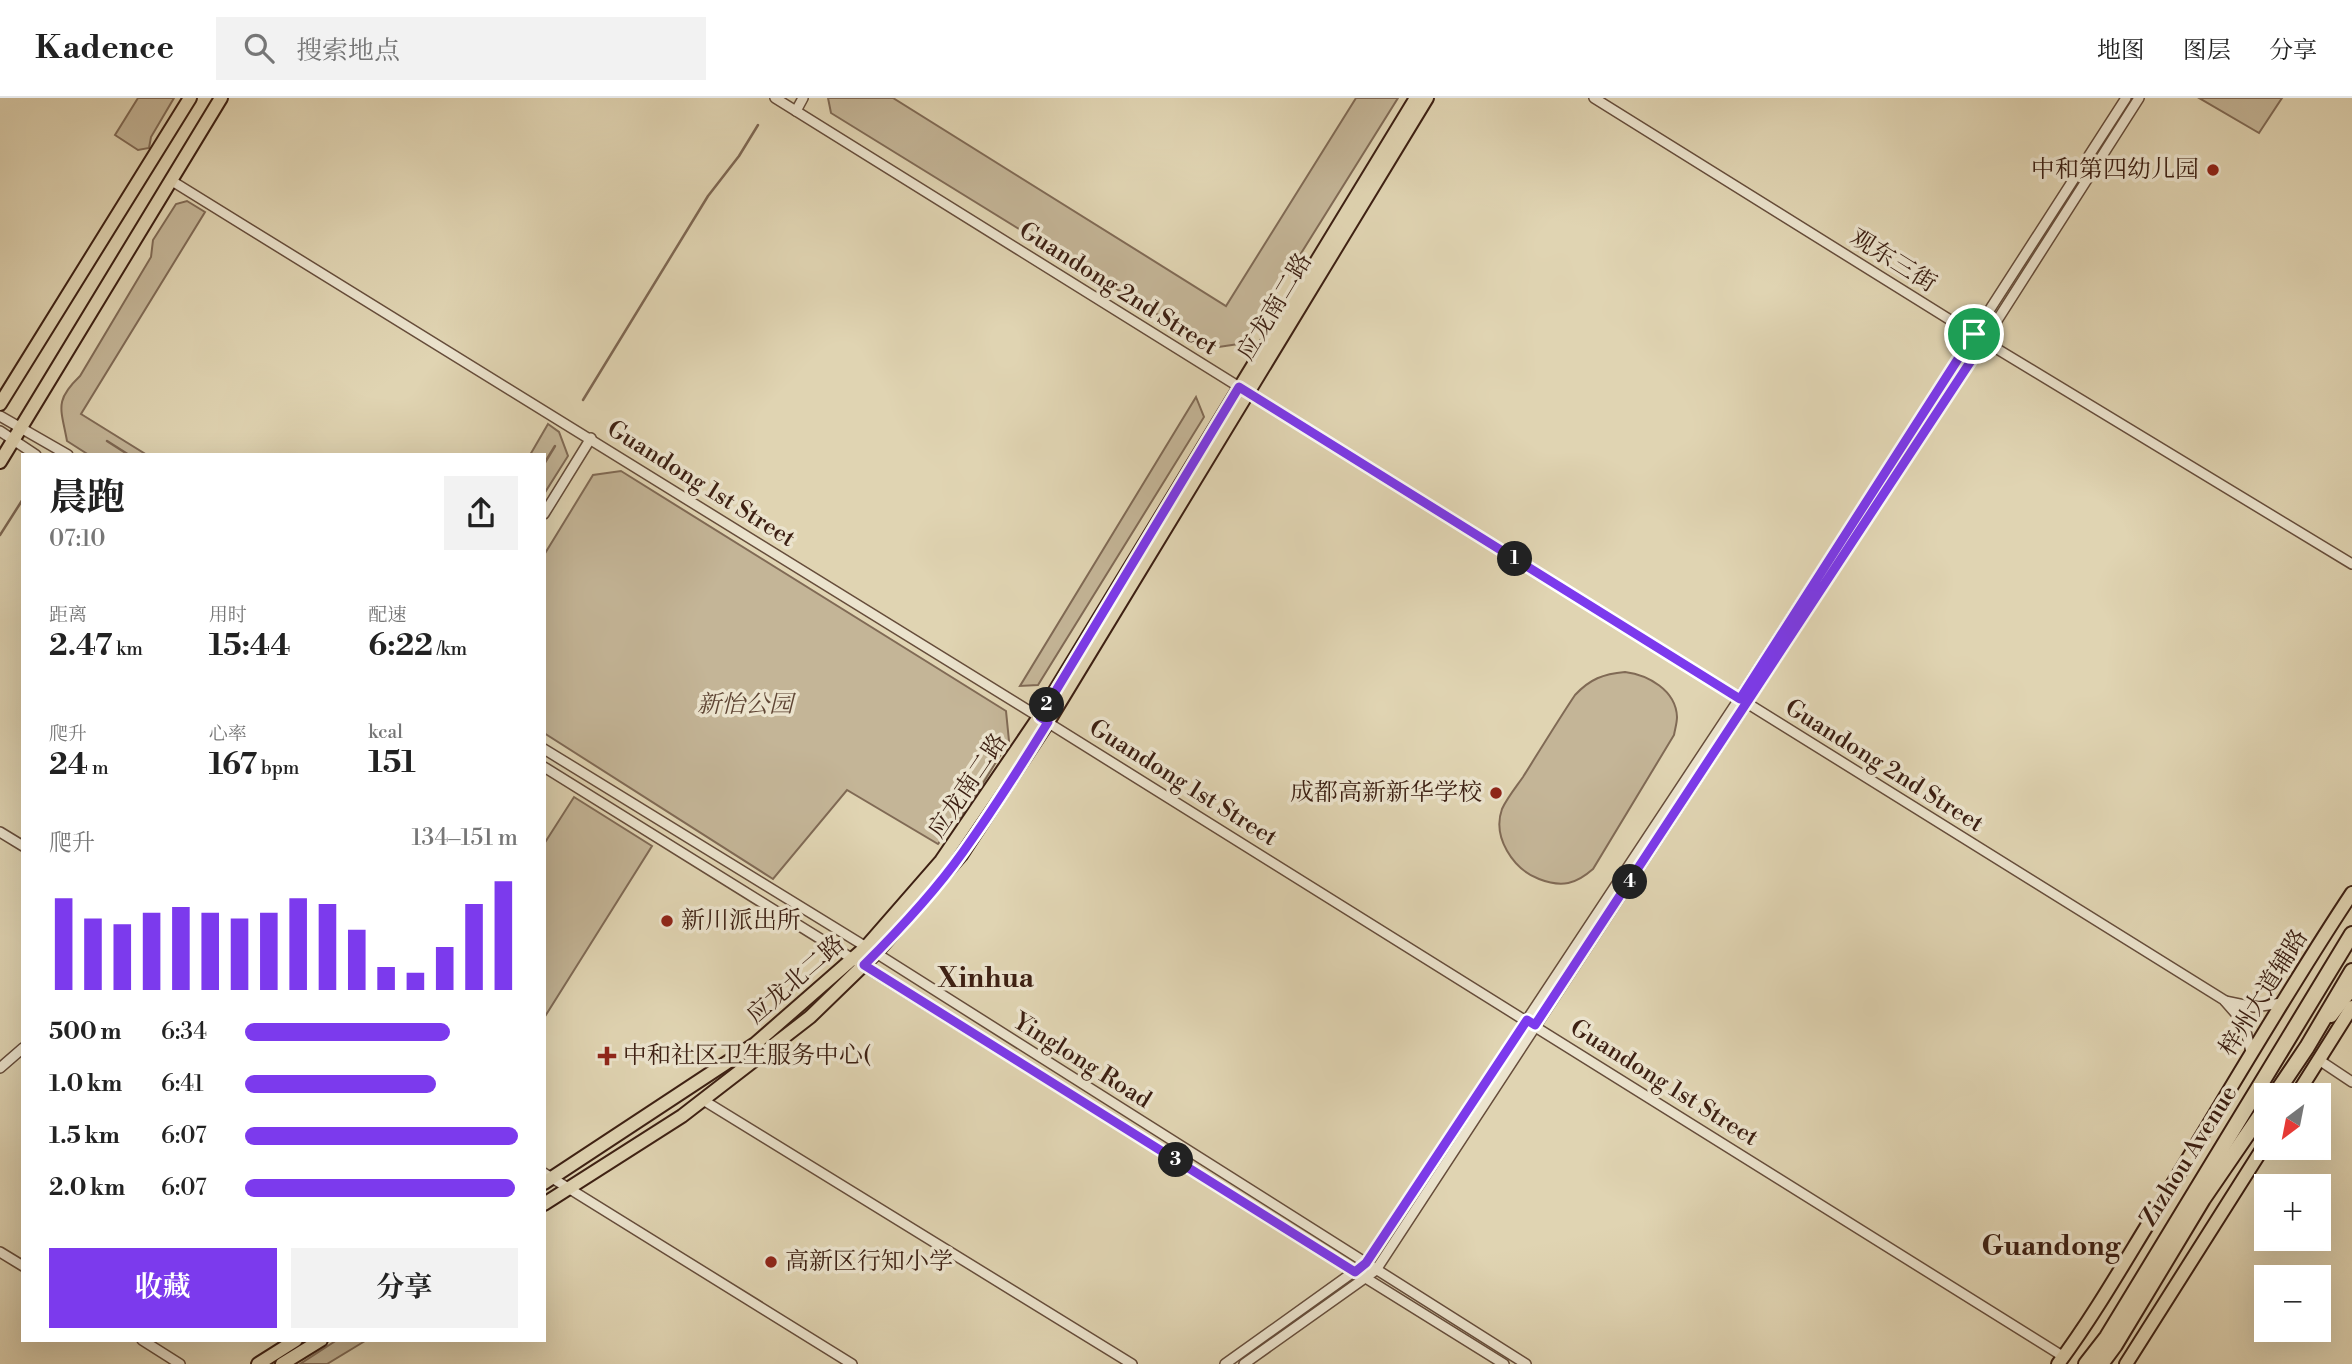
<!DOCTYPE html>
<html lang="zh">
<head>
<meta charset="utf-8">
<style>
  body { margin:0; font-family:"Libre Bodoni","Noto Serif SC",serif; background:#f2f2f2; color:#222; height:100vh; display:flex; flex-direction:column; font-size:26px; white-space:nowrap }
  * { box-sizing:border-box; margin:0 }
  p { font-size:23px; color:#767676 }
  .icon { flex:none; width:38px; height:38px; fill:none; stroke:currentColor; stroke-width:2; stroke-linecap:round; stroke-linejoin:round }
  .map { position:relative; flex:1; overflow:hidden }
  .panel { position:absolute; left:21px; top:355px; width:525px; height:889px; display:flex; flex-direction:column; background:#fff; border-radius:0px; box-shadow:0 7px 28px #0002 }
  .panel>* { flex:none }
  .needle { width:46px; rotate:212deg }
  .buttons { position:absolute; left:2254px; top:985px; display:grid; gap:14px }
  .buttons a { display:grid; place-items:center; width:77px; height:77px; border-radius:0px; background:#fff; box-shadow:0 7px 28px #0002; font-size:35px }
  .pin { position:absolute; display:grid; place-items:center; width:60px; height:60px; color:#fff; margin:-30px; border:4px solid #fff; border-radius:50%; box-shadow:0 2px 7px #0007 }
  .km { position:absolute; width:35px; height:35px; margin:-18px; border-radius:50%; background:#222; color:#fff; font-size:19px; line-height:35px; text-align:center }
  .round { display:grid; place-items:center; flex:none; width:74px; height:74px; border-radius:0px; background:#f2f2f2 }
  .head { display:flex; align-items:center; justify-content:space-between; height:119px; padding:0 28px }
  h1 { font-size:38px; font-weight:700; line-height:52px }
  .metrics { display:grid; grid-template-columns:repeat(3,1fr); gap:10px; height:119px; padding:7px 28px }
  .metrics div { display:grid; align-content:center }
  .metrics b { font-size:30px; font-weight:700 }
  .metrics small { font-size:19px; font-weight:400 }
  .metrics p { font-size:19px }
  .chart { height:196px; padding:14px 28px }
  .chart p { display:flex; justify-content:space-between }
  .chart svg { width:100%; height:126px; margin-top:7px; stroke:#7c3aed; stroke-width:6 }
  .cta { display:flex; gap:14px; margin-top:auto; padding:14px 28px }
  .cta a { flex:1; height:80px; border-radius:0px; background:#7c3aed; color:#fff; font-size:28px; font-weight:700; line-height:80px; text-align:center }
  .cta a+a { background:#f2f2f2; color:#222 }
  ul { padding:0 28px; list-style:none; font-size:23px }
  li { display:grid; grid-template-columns:112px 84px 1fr; align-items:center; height:52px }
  li i { height:18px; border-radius:9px; background:#7c3aed }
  header { display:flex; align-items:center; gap:42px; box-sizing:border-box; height:98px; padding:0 35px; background:#fff; border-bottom:2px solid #e0e0e0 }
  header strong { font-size:33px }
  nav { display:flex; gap:38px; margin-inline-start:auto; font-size:24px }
  .search { width:490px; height:63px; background:#f2f2f2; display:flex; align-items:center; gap:18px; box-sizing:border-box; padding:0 24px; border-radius:0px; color:#767676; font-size:26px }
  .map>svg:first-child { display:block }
</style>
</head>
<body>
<header>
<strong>Kadence</strong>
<div class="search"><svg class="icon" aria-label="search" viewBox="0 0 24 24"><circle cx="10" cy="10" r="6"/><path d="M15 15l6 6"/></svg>搜索地点</div>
<nav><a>地图</a><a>图层</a><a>分享</a></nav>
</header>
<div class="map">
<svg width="2352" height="1266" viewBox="0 0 2352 1266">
  <rect width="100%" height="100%" fill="#e0d4b2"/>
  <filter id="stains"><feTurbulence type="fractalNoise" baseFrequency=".00286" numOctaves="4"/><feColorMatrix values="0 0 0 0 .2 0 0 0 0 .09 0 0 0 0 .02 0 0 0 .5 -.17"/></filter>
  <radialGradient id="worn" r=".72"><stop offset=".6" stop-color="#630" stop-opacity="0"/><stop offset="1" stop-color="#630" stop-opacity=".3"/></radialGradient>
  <g fill="#c4b597" stroke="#806a55" stroke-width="2">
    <path d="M138,0H174L151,39L149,50L138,52L115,37Z"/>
    <path d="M828,0H893L1226,208L1356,0H1398L1245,245L1212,250L831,15Z"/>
    <path d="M2199,0H2282L2259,35Z"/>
    <path d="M187,103L205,114L81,316L147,357H89L67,343C61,310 54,303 80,278L151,159L153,142L176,106Z"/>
    <path d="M1196,299L1204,319L1038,587L1020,588Z"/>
    <path d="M548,326L559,334L568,358L544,396V357H530Z"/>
    <path d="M621,373L1006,613L1009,643L969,708L938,746L847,692L773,781L544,635V457L593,377Z"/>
    <path d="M1625,574C1648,577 1676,592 1677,619C1677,625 1675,631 1674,637L1593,771C1576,786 1562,790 1539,781C1513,771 1492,739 1502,711C1507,700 1516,689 1523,679C1540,652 1557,624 1575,597C1590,581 1603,576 1625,574Z"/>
    <path d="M574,699L652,748L544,920V746Z"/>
    <path d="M337,1242L365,1243L327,1266H300Z"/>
  </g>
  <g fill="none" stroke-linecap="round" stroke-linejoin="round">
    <g stroke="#7e6752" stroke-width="2.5">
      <path d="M583,302L708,98L739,58L758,27"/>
      <path d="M107,343L129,357"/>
      <path d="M544,366L555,348"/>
      <path d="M0,437L23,401"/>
    </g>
    <g stroke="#664d3b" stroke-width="12">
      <g id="minor">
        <path d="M775,0L2224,902L2244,925L2251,954"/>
        <path d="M1594,0L1984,243L2352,466"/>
        <path d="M796,13L803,0"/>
        <path d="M172,83L1039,619L2064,1259"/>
        <path d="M0,318L68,357"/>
        <path d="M0,333L36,357"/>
        <path d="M544,416L591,340"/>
        <path d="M544,651L876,855L1526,1266"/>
        <path d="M544,669L1504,1266"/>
        <path d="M0,734L23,748"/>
        <path d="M2225,903L2254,909L2282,905"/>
        <path d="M2319,962L2352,984"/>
        <path d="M0,970L23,950"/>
        <path d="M703,1002L1132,1266"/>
        <path d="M544,1075L852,1266"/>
        <path d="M0,1154L23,1168"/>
        <path d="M142,1242L180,1266"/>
        <path d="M1225,1266L1366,1165L1739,601L2126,0"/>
        <path d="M1244,1266L1376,1172L1984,243L2139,0"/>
      </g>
    </g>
    <g stroke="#3d2013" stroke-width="16">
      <g id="major">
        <path d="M0,306L190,0"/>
        <path d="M0,364L221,0"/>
        <path d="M2331,918L2352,891"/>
        <path d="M2296,998L2352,909"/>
        <path d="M544,1085L755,946L866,849L941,763L1039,619L1416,0"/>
        <path d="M544,1106L682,1018L810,919L876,855L961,757L1048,624L1427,0"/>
        <path d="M258,1266L296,1242"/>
        <path d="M282,1266L321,1242"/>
        <path d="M2058,1266C2090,1223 2117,1177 2145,1131C2214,1020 2279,905 2352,795"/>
        <path d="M2126,1266L2266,1045"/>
      </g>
    </g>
    <g stroke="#3d2013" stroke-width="18">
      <g id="highway">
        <path d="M2274,998L2307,949L2352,873"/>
        <path d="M2086,1266L2107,1239L2352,836"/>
        <path d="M2101,1266L2115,1247L2203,1101L2266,1009"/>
      </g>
    </g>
    <use href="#minor" stroke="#ebe3cd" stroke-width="9"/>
    <use href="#major" stroke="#e0d4b2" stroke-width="12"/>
    <use href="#highway" stroke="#e0d4b2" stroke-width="14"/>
  </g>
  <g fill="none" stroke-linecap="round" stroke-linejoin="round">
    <g stroke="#fff" stroke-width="14">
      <path id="route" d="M1974,236L1984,243L1535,927L1527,922L1366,1165L1355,1174L864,867C899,832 934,795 963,754C993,712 1021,668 1048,624L1040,619L1239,289L1740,601Z"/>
    </g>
    <use href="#route" stroke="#7c3aed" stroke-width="9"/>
  </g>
  <g fill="#8f2418" stroke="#ebe3cd" stroke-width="2.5">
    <circle cx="2213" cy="72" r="7"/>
    <circle cx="1496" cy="695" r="7"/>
    <circle cx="667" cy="823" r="7"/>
    <path d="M603.5 947.5h7v7h7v7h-7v7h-7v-7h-7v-7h7z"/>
    <circle cx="771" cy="1164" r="7"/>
  </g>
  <g text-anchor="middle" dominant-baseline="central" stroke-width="7" stroke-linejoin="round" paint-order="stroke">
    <g font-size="24" fill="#3d2013" stroke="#ebe3cd" text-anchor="start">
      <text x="2199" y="72" text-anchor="end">中和第四幼儿园</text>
      <text x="1482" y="695" text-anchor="end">成都高新新华学校</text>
      <text x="681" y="823">新川派出所</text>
      <text x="623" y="958">中和社区卫生服务中心(</text>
      <text x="785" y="1164">高新区行知小学</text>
    </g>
    <g font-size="24" fill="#3d2013" stroke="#ebe3cd">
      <text transform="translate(1893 163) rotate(32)">观东三街</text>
      <text transform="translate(1118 191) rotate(32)">Guandong 2nd Street</text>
      <text transform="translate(1275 209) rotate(-59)">应龙南二路</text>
      <text transform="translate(701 386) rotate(32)">Guandong 1st Street</text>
      <text transform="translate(1884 668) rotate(32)">Guandong 2nd Street</text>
      <text transform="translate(1183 685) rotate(32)">Guandong 1st Street</text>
      <text transform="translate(968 688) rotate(-56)">应龙南二路</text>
      <text transform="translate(796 882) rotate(-41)">应龙北二路</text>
      <text transform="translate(2264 895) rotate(-58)">梓州大道辅路</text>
      <text transform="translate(1082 963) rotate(32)">Yinglong Road</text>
      <text transform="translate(1664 985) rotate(32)">Guandong 1st Street</text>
      <text transform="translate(2189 1058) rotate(-58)">Zizhou Avenue</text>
    </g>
    <g font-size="24" font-style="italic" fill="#5f4534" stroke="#ebe3cd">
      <text x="745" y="607">新怡公园</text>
    </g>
    <g font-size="28" font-weight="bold" fill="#3d2013" stroke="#ebe3cd">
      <text x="986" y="880">Xinhua</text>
      <text x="2051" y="1148">Guandong</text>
    </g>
  </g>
  <rect width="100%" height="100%" filter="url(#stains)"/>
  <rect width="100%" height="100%" fill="url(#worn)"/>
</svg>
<div class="buttons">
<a><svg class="needle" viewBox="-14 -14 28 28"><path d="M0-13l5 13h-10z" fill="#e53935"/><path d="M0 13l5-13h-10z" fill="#767676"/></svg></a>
<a>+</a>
<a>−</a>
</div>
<div class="pin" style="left:1974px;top:236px;background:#1e9e55"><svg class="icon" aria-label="arrive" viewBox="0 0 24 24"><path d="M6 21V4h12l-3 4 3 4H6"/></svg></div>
<b class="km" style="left:1515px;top:461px">1</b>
<b class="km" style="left:1047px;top:607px">2</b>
<b class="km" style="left:1176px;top:1062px">3</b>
<b class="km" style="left:1630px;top:784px">4</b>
<section class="panel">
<div class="head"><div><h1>晨跑</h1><p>07:10</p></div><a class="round"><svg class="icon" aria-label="share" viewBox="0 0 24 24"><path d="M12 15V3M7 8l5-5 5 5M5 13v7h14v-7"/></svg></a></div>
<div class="metrics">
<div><p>距离</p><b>2.47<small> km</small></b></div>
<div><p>用时</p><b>15:44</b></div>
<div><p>配速</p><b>6:22<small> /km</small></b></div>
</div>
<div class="metrics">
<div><p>爬升</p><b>24<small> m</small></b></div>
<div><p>心率</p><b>167<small> bpm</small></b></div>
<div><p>kcal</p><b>151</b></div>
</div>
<div class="chart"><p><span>爬升</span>134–151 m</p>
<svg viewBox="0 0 160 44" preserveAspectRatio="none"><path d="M5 44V12M15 44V19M25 44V21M35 44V17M45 44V15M55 44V17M65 44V19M75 44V17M85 44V12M95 44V14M105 44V23M115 44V36M125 44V38M135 44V29M145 44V14M155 44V6"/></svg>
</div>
<ul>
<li><b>500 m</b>6:34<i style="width:75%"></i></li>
<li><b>1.0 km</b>6:41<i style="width:70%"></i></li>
<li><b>1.5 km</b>6:07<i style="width:100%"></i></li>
<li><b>2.0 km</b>6:07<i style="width:99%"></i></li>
</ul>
<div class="cta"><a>收藏</a><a>分享</a></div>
</section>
</div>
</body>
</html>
